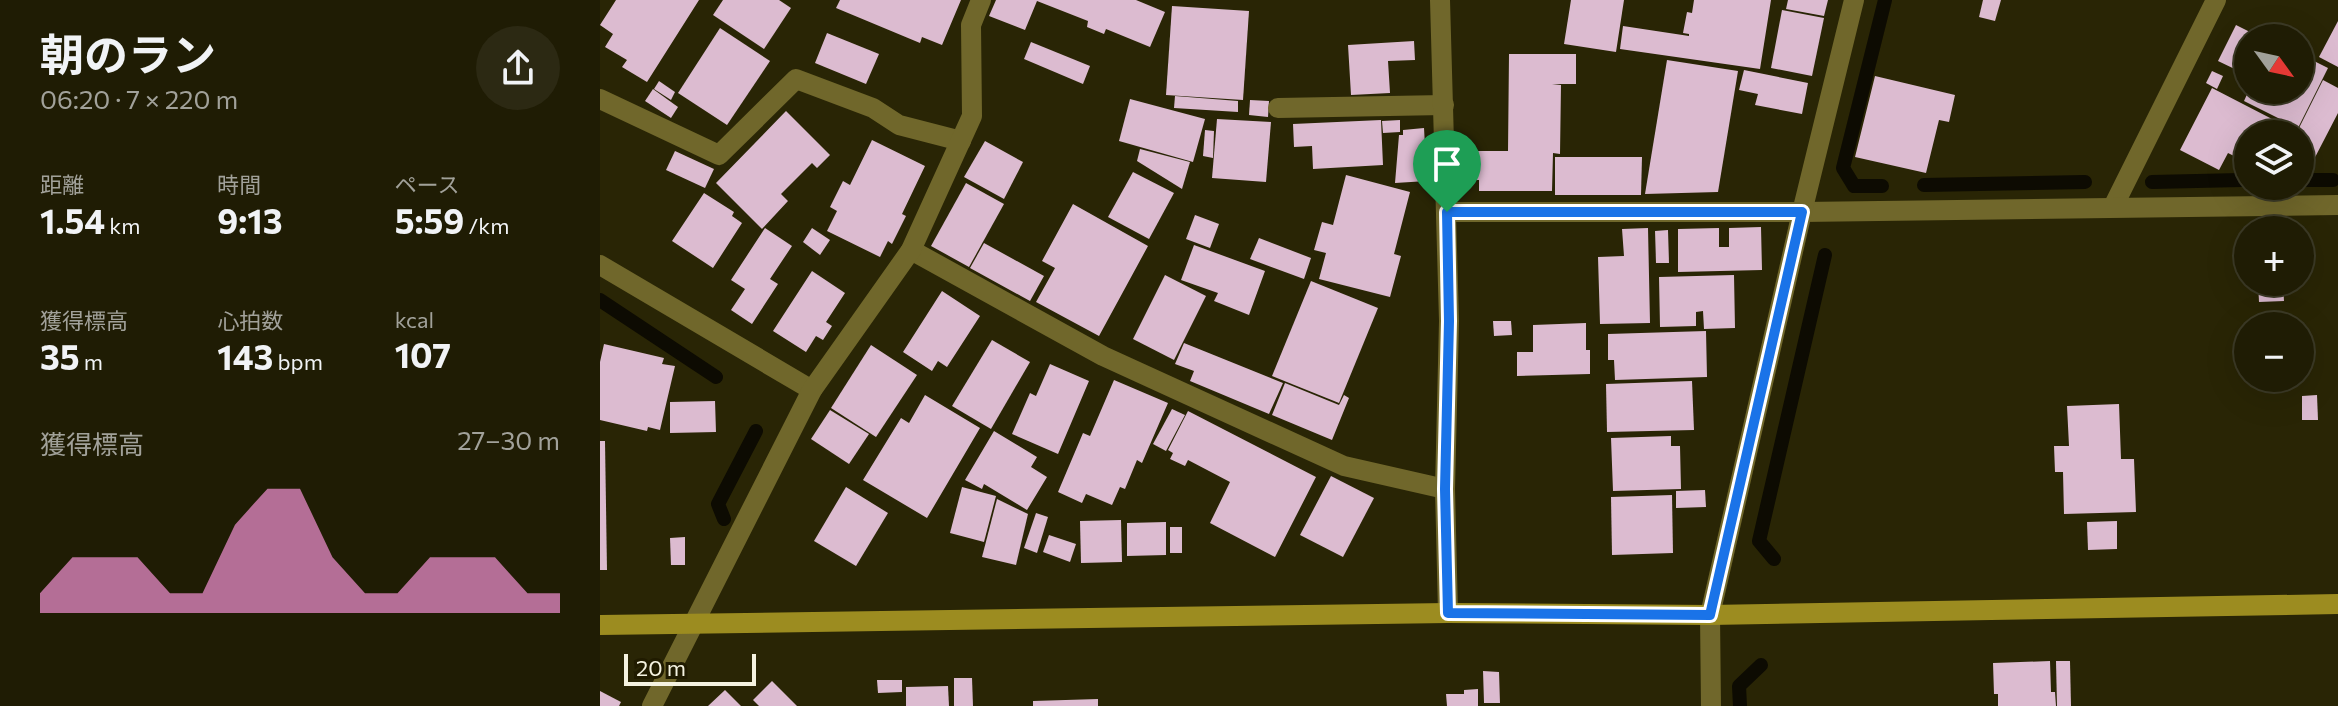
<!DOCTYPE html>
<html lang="ja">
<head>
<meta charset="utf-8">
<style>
  body { margin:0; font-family:Commissioner,"Noto Sans JP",sans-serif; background:#2c2913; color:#f1f3f6; height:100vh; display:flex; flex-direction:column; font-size:30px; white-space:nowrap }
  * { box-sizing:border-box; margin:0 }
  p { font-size:26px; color:#a1a19a }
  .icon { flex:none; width:44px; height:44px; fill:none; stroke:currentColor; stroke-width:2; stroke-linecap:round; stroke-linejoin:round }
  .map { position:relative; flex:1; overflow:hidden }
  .panel { display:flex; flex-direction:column; background:#1f1c04; width:600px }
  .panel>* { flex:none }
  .needle { width:52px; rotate:123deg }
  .buttons { position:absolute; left:1634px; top:24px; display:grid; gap:16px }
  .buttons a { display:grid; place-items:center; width:80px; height:80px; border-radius:50%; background:#1f1c04; box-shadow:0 8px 32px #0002,0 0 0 2px #3c3a26; font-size:40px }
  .scale { position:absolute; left:24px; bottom:20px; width:132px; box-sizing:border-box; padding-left:8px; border:4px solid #f5f3e1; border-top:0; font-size:22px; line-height:28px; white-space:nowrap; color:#f5f3e1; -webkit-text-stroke:6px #201b00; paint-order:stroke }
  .pin { position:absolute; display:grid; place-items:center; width:68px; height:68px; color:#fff; margin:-82px -34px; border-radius:50% 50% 50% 0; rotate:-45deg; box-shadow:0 0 8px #0007 }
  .pin .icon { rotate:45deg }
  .round { display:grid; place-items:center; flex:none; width:84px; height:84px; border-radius:42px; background:#2c2913 }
  .head { display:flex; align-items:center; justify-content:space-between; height:136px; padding:0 40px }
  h1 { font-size:44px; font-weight:700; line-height:60px }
  .metrics { display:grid; grid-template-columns:repeat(3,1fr); gap:12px; height:136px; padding:8px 40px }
  .metrics div { display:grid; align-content:center }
  .metrics b { font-size:34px; font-weight:700 }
  .metrics small { font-size:22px; font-weight:400 }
  .metrics p { font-size:22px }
  .chart { height:224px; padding:16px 40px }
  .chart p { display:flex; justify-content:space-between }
  .chart svg { width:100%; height:144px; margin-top:8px; fill:#f491d4; opacity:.7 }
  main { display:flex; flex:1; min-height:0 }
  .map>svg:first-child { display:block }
</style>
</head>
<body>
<main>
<section class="panel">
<div class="head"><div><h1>朝のラン</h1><p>06:20 · 7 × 220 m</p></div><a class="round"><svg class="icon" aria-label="share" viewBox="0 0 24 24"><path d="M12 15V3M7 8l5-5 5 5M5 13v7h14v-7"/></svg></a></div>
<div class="metrics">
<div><p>距離</p><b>1.54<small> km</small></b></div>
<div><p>時間</p><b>9:13</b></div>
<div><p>ペース</p><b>5:59<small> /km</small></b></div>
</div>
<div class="metrics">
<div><p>獲得標高</p><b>35<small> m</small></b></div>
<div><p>心拍数</p><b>143<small> bpm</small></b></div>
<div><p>kcal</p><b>107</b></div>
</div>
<div class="chart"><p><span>獲得標高</span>27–30 m</p>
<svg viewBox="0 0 160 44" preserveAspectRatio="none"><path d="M0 44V38L10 27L20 27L30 27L40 38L50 38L60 17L70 6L80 6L90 27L100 38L110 38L120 27L130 27L140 27L150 38L160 38V44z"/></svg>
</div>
</section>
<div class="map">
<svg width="1738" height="706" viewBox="0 0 1738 706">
  <rect width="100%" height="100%" fill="#292505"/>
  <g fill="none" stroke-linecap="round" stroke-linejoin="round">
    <g stroke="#0d0b02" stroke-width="14">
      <path d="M1706,180H1733"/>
      <path d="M1552,182L1641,180"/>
      <path d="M1324,185L1485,182"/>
      <path d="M1282,186H1254L1243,168L1285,0"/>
      <path d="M0,300L116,377"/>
      <path d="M124,519L118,504L156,431"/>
      <path d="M1174,559L1159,541L1225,255"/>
      <path d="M1140,706L1139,686L1161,665"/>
    </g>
  </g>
  <g fill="#dcbbd0">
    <path d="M16,0H99L47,82L22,67L27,60L5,47L13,34L0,25Z"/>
    <path d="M123,0H179L191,8L164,49L113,15Z"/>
    <path d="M240,0H361L342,45L322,37L320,43L236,8Z"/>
    <path d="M396,0H536L565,12L550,47L506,29L504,34L487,27L488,21L437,1L425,30L389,16Z"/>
    <path d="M971,0H1024L1016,52L964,44Z"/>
    <path d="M1094,0H1171L1160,69L1020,49L1023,26L1089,36V34L1083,33L1087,12L1092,13Z"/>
    <path d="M1188,0H1228L1224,16L1186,9Z"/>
    <path d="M1383,0H1401L1395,21L1379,17Z"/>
    <path d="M572,6L649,11L643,100L566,95Z"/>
    <path d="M1182,10L1224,18L1212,76L1171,68Z"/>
    <path d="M1738,21V67L1719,57Z"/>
    <path d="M1636,25L1662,38H1648V62L1643,73L1618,61Z"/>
    <path d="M120,28L170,61L127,125L78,93Z"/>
    <path d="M227,33L279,54L266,84L215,63Z"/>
    <path d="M814,41L815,60L788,61L790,93L751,95L748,45Z"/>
    <path d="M431,42L490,66L483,84L424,59Z"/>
    <path d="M909,54H976V84H952L961,85L960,154L953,153L952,191H879V180H869L870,151H908Z"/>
    <path d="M1700,54L1728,68L1698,128L1644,101L1649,90H1700Z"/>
    <path d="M1067,60L1138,71L1118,192L1045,194Z"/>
    <path d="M1144,70L1208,83L1202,114L1155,105L1158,94L1139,90Z"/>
    <path d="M1612,71L1623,76L1617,89L1606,83Z"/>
    <path d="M1275,76L1355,95L1349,122L1339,120L1326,173L1255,157Z"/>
    <path d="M1723,80L1738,88V113L1710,167L1700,162L1702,133L1700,132L1701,134H1648V163L1628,153L1619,170L1580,150L1612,88L1697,132Z"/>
    <path d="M59,81L75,92L71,100L54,89Z"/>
    <path d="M53,89L78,107L71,118L45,101Z"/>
    <path d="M575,96L638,101V112L574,108Z"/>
    <path d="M530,99L605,119L593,162L519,141Z"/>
    <path d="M650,100L669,101L668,117L649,115Z"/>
    <path d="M186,111L230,155L217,168L212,163L181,194L188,201L162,229L116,183Z"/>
    <path d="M617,119L671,122L666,182L612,178Z"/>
    <path d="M781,120L783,165L713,169L712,146L694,147L693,124Z"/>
    <path d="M800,120V132L783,133L782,121Z"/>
    <path d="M824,128L827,181L795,183L799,135H803V130Z"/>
    <path d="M605,130L614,131L613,158L603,156Z"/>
    <path d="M272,140L325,166L302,214L306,216L292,244L288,241L280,257L227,231L237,211L230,207L243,181L250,185Z"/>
    <path d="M385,141L423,162L404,199L364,177Z"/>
    <path d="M540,149L590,162L582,189L537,161Z"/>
    <path d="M75,151L114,169L105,188L66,170Z"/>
    <path d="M955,157H1042L1041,195H955Z"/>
    <path d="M533,172L574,193L549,239L508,217Z"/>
    <path d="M746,175L810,192L794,254L801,256L790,297L719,279L726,253L714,250L722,222L733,225Z"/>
    <path d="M366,183L404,204L369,267L331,246Z"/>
    <path d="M104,193L134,212L132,216L142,223L113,268L72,241Z"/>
    <path d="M473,204L548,246L499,336L436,302L455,268L442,261Z"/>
    <path d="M595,215L619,224L610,248L586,239Z"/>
    <path d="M1161,227L1162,270L1078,272V229L1119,228V247H1129V228Z"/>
    <path d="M165,228L192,246L170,279L178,284L152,324L131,310L145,289L131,280Z"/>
    <path d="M212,228L230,240L220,255L203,242Z"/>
    <path d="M1048,228L1050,323L1000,324L998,257L1024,256L1022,229Z"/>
    <path d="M1068,230L1069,263H1056L1055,231Z"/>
    <path d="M659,238L711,258L704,279L650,259Z"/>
    <path d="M384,243L444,276L430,301L370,268Z"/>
    <path d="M594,245L665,271L649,315L614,301L618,293L581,280Z"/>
    <path d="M212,271L245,293L226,322L232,326L223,340L216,336L206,352L173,331Z"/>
    <path d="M565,275L606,296L574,360L533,339Z"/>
    <path d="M1134,275L1135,328L1104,329L1103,311L1096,312V326L1060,327L1059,277Z"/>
    <path d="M711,281L778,308L739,403L672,376Z"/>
    <path d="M1658,282H1683L1684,301L1659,302Z"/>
    <path d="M342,291L380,316L347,367L338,361L332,371L303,352Z"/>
    <path d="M893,321H911L912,335L894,336Z"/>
    <path d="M986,323V350H990V374L917,376V352H933V325Z"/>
    <path d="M1106,331L1107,377L1015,380L1014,360H1008V334Z"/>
    <path d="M392,340L430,362L391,429L352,406Z"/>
    <path d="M584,343L683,383L669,414L590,381L594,371L575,364Z"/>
    <path d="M4,344L64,358L62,364L75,366L60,430L48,427L47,431L0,420V362Z"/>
    <path d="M271,345L317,375L276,437L231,408Z"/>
    <path d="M450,364L489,381L458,454L412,434L430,393L436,396Z"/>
    <path d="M514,380L568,403L542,463L537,460L525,489L520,487L512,505L486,494L482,503L458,492L483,433L490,436Z"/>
    <path d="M1092,381L1094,430L1007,432L1006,384Z"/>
    <path d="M685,383L739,405L744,395L749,398L732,440L672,415Z"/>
    <path d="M325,395L380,428L327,518L263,480L301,418L309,423Z"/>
    <path d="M1717,395L1718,420H1702V396Z"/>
    <path d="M115,401L116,432L70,433V402Z"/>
    <path d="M1519,404L1521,459H1534L1536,512L1464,514L1463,472H1455L1454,446H1469L1467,406Z"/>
    <path d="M572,409L585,415L566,451L553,444Z"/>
    <path d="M230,410L269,434L249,464L211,439Z"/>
    <path d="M588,411L716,477L675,557L610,523L630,482L588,460L585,466L570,459L573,453L568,450Z"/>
    <path d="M394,431L437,457L431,467L447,477L427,510L384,484L382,489L365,480Z"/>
    <path d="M1071,436V446H1080L1081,489L1013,491L1011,438Z"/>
    <path d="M0,441H5L7,570H0Z"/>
    <path d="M731,476L774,498L743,557L700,535Z"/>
    <path d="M246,487L288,513L256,566L214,541Z"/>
    <path d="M362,487L396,496L384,542L350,533Z"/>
    <path d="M1105,490L1106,507L1076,508V491Z"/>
    <path d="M1072,495L1073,553L1012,555L1011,497Z"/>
    <path d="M397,499L428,514L416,565L382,557Z"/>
    <path d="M436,513L448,517L437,553L424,548Z"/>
    <path d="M521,520L522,562L481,563L480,521Z"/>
    <path d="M1517,521V549L1488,550L1487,522Z"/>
    <path d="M566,522V555L527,556V523Z"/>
    <rect x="570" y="527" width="12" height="26"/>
    <path d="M449,535L476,544L470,562L443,552Z"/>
    <path d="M85,537V565H71L70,538Z"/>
    <path d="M1450,661L1451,692H1455L1456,706H1398V694H1394L1393,663Z"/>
    <path d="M1456,661H1470L1471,706H1457Z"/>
    <path d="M883,671L899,672L900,703H884Z"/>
    <path d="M354,678H372L373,706H354Z"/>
    <path d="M277,680H302V692L278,693Z"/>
    <path d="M172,681L197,706H159L153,700Z"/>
    <path d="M348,686L349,706H306V687Z"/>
    <path d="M878,689V706H847L846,694H864V690Z"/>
    <path d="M125,690L141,706H108Z"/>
    <path d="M0,691L21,702L19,706H0Z"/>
    <path d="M498,699V706H433V701Z"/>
  </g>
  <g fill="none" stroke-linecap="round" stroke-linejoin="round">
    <path stroke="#70672b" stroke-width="20" d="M678,108L844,105"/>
    <g stroke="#70672b" stroke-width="20">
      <path d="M840,0L849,321L845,489L848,613"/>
      <path d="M0,99L119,155L196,79L273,108L299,125L361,141"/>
      <path d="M1513,207L1616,0"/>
      <path d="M847,212H1202L1738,205"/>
      <path d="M311,250L503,356L744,466L845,489"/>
      <path d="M0,265L212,390"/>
      <path d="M52,706L212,390L311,250L372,116L371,25L381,0"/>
      <path d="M1111,706L1110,615L1202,212L1254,0"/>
    </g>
    <path stroke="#9c8c20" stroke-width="20" d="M0,625L848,613L1110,615L1738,604"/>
  </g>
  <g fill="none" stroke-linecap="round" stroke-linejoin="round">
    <g stroke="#fff" stroke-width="16">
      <path id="route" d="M847,212H1202L1110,615L848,613L845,489L849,321Z"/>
    </g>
    <use href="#route" stroke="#1a73e8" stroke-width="10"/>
  </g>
</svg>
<div class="buttons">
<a><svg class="needle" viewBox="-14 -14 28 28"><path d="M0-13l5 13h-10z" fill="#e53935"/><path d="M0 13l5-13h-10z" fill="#a1a19a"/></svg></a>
<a><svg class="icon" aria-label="layers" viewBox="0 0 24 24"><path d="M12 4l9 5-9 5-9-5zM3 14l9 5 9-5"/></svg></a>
<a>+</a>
<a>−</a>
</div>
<div class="scale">20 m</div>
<div class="pin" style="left:847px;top:212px;background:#1e9e55"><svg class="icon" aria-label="arrive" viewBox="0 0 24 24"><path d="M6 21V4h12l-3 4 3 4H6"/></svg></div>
</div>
</main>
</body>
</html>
